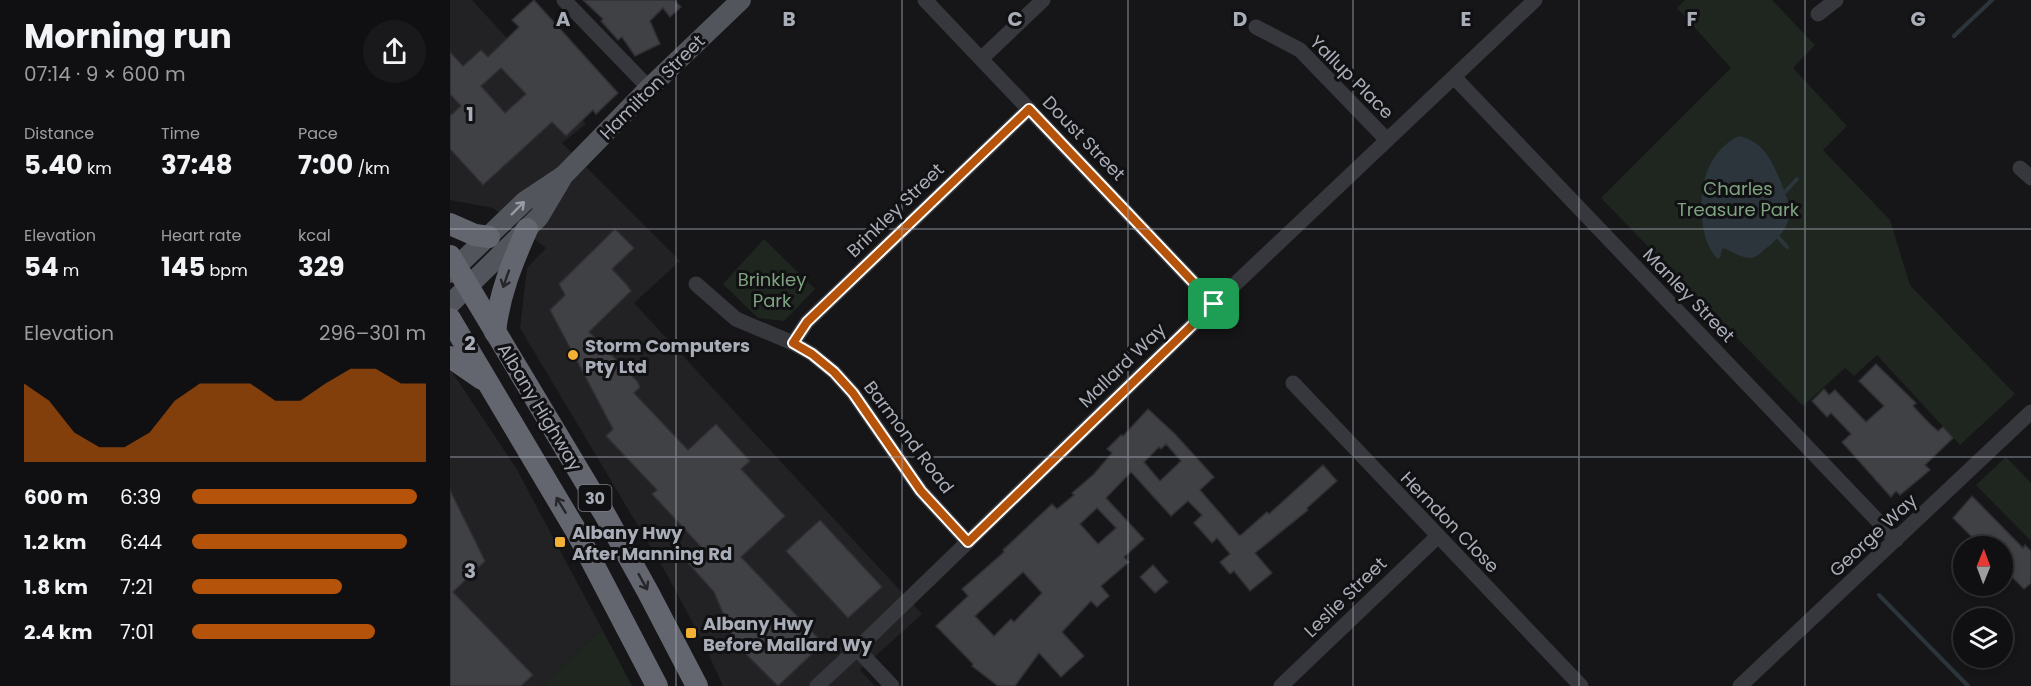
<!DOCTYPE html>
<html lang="en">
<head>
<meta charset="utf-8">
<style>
  body { margin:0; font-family:Poppins,sans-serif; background:#19191b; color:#f1f3f6; height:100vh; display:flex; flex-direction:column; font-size:22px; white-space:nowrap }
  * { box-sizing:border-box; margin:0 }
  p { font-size:20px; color:#9c9d9f }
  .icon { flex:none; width:33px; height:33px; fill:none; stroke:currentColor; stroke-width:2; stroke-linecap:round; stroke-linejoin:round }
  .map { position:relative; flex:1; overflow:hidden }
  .sheet { display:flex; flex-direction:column; background:#101012; width:450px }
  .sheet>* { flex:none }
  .needle { width:39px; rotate:1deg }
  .tools { position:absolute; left:1503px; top:536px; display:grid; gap:12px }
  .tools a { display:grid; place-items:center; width:60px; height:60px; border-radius:50%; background:#101012; box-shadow:0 3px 9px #0003,0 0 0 2px #303032; font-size:30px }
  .pin { position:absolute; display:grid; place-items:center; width:51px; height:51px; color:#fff; margin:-26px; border-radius:12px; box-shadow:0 3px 9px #0006 }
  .round { display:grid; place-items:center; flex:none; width:63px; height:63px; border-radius:32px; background:#19191b }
  .overview { display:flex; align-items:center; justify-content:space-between; height:102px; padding:0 24px }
  h1 { font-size:33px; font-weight:700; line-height:45px }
  .figures { display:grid; grid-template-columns:repeat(3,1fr); gap:9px; height:102px; padding:6px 24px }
  .figures div { display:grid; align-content:center }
  .figures b { font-size:26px; font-weight:700 }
  .figures small { font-size:16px; font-weight:400 }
  .figures p { font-size:16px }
  .chart { height:168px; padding:12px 24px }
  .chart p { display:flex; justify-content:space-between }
  .chart svg { width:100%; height:108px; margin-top:6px; fill:#b45309; opacity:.7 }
  ul { padding:0 24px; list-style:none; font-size:20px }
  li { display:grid; grid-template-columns:96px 72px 1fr; align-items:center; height:45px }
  li i { height:15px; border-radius:8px; background:#b45309 }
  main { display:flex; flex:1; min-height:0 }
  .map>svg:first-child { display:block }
</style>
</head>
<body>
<main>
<section class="sheet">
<div class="overview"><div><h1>Morning run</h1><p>07:14 · 9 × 600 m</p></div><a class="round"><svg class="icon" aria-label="share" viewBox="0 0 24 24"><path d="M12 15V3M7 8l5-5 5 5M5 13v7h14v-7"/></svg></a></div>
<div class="figures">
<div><p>Distance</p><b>5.40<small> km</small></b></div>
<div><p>Time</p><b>37:48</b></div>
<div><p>Pace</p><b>7:00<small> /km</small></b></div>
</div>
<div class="figures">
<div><p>Elevation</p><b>54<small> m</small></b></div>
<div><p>Heart rate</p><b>145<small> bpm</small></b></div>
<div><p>kcal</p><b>329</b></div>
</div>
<div class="chart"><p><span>Elevation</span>296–301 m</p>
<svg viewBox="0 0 160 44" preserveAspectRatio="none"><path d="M0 44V12L10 19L20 32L30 38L40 38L50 32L60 19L70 12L80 12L90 12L100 19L110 19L120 12L130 6L140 6L150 12L160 12V44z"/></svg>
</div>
<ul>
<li><b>600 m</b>6:39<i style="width:96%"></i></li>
<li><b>1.2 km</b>6:44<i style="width:92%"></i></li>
<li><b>1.8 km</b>7:21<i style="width:64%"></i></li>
<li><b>2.4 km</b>7:01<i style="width:78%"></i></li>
</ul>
</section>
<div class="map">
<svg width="1581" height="686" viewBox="0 0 1581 686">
  <rect width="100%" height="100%" fill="#161618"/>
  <g fill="#222225">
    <path d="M0,0H22L136,124L112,143L230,261L184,303L472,614L410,670L425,686H273L252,640L215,571L70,328L77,268L96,248L43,208L0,200Z"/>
    <path d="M0,369L66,468L152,629L92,686H0Z"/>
  </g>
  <g fill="#1e261f">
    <path d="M1235,0H1322L1365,45L1343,68L1397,126L1373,150L1440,220L1460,285L1565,394L1510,445L1427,355L1404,376L1395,368L1353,406L1151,198L1281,68L1227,8Z"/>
    <path d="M314,239L365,289L334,321L308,318L273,284Z"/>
    <path d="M1556,457L1581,483V541L1526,485Z"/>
    <path d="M152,629L182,686H92Z"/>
  </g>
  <path fill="#2c353c" d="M1289,136C1315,142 1323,163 1332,185C1335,194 1340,203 1340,212C1339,228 1327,240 1315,249C1311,253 1306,258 1300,258C1292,258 1282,252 1274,248L1272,249L1270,258L1268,259C1248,241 1248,192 1258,169C1264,155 1275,142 1289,136Z"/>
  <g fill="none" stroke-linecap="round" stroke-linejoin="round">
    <g stroke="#2c353c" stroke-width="4">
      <path d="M1504,36L1542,0"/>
      <path d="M1335,192L1347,179"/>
      <path d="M1329,238L1337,247"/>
      <path d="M1429,595L1518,686"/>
    </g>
  </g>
  <g fill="#404145" stroke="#303034" stroke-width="1.5" fill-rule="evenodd">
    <path d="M84,0L168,93L146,114L143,110L116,136L102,122L33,185L0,149V116L11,106L0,94V52L13,66L31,50L38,57L69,27L62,20ZM51,68L76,94L55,113L31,86Z"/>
    <path d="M133,0H224L231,7L220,17L213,8L200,21L210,44L185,56L172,37L168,40L151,21L153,19Z"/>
    <path d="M165,229L184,248L162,269L177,285L181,291L139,332L187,381L190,387L184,393L238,450L266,424L300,461L291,469L335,516L291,557L368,638L361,645L364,652L328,686L286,644L264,592L238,563L253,549L202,494L207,490L156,436L163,429L100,310L115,295L109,284Z"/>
    <path d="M1426,364L1466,403L1463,406L1480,424L1488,431L1493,427L1503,438L1475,465L1480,470L1450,495L1446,491L1441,497L1392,442L1401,434L1381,413L1377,417L1362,401L1374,389L1379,395L1385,390L1416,422L1434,406L1409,381Z"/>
    <path d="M698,409L725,434L764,477L750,490L789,535H791L817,512L819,514L873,465L887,481L857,508L858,510L805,553L822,573L800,591L784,571L780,574L770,562L780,554L767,538L762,543L744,523L752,515L738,501L721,516L681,472L656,498L694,539L674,557L679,562L651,586L659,596L647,607L641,601L612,632L634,656L611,677L589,653L565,686H548L522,666L523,664L486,626L518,596L512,589L554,552L553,550L602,504L607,509L624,495L622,493L644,474L662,453L657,449L671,435L673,436ZM716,444L731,461L710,481L694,462L709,447L711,449ZM647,508L666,528L648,544L630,524ZM573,572L592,593L564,622L561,619L544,636L525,616Z"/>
    <path d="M0,490L35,561L3,592L83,675L71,686H0Z"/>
    <path d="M1522,496L1573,548L1575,545L1581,551V583L1574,589L1552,567V546H1531L1503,518Z"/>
    <path d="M370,520L432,587L398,618L336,551Z"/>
    <path d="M703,565L718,582L705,593L690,577Z"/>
  </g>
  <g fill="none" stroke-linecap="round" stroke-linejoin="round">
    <g stroke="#37383d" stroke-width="15">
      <path d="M114,0L199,88"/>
      <path d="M475,0L764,304"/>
      <path d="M1368,14L1386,0"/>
      <path d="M806,27L850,50L937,140"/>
      <path d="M531,59L593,0"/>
      <path d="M1005,78L1446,540"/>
      <path d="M1570,168L1581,178"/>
      <path d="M246,284L286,319L343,343L362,354L384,372L403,393L471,491L518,542"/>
      <path d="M343,343L357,322L579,109"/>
      <path d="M843,383L1131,686"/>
      <path d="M407,649L442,686"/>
      <path d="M367,686L407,649L764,304L1085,0"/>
      <path d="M831,686L987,537"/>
      <path d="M1290,686L1581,412"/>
    </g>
    <g stroke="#53555c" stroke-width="20">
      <path d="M0,273L75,201L114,175L199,88L291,0"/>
      <path d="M0,304L89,217L111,180"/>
    </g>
    <g stroke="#63666e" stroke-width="22">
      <path d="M0,224L25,235L39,237"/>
      <path d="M0,256L154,513L198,592L247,686"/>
      <path d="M0,319L125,529L207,686"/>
      <path d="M45,332C49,295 62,263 77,229"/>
      <path d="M0,357L32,379"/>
    </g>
  </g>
  <defs><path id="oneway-shaft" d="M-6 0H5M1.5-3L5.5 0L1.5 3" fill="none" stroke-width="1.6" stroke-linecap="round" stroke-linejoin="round" transform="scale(1.5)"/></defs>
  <use stroke="#979ba6" href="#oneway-shaft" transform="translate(68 208) rotate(-45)"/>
  <g stroke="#26262a">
    <use href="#oneway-shaft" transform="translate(56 279) rotate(109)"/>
    <use href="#oneway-shaft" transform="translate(111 505) rotate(-121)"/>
    <use href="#oneway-shaft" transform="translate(193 582) rotate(61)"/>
  </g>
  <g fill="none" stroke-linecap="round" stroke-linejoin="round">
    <g stroke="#fff" stroke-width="12">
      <path id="route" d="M579,109L764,304L518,542L471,491L403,393L384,372L362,354L343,343L357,322Z"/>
    </g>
    <use href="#route" stroke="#b45309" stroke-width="8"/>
  </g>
  <path fill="none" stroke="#a8adb8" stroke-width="1.5" stroke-opacity="0.55" d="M226,0V686M452,0V686M678,0V686M903,0V686M1129,0V686M1355,0V686M0,229H1581M0,457H1581"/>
  <g fill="#f2b134" stroke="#111113" stroke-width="2">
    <circle cx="123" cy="355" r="6"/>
    <rect x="104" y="536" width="12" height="12" rx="3"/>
    <rect x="235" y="627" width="12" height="12" rx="3"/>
  </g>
  <g text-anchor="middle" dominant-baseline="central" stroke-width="6" stroke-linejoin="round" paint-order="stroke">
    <rect fill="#111113" stroke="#7b7e86" stroke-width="1.5" x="128.5" y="485" width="33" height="26" rx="4.5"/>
    <g font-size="16" font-weight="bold" fill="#a8adb8">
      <text x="145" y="498">30</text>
    </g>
    <g font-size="18" fill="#a8adb8" stroke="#111113">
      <text transform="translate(902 77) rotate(45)">Yallup Place</text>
      <text transform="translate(202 87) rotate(-45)">Hamilton Street</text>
      <text transform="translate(634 138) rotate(46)">Doust Street</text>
      <text transform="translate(445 210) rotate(-44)">Brinkley Street</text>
      <text transform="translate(1239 295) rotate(46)">Manley Street</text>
      <text transform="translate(672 365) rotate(-44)">Mallard Way</text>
      <text transform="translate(90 407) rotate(59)">Albany Highway</text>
      <text transform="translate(459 437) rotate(53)">Barmond Road</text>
      <text transform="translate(1000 522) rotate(46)">Herndon Close</text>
      <text transform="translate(1423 535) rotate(-43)">George Way</text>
      <text transform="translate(895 597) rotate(-44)">Leslie Street</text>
    </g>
    <g font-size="18" fill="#7fa381" stroke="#111113">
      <text x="1288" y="188">Charles<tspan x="1288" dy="21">Treasure Park</tspan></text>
      <text x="322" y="279">Brinkley<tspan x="322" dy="21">Park</tspan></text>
    </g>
    <g font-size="18" font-weight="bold" fill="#a8adb8" stroke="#111113" text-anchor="start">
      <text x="135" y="345">Storm Computers<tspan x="135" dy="21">Pty Ltd</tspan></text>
      <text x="122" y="532">Albany Hwy<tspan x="122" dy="21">After Manning Rd</tspan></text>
      <text x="253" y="623">Albany Hwy<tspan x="253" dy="21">Before Mallard Wy</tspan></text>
    </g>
  </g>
  <g font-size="20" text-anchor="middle" font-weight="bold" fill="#a8adb8" stroke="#111113" stroke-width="6" stroke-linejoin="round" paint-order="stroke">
    <text x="113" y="26">A</text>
    <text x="339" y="26">B</text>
    <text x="565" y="26">C</text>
    <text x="790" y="26">D</text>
    <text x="1016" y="26">E</text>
    <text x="1242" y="26">F</text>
    <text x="1468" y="26">G</text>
    <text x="20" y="121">1</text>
    <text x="20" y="350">2</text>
    <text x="20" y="578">3</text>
  </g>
</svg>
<div class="tools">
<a><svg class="needle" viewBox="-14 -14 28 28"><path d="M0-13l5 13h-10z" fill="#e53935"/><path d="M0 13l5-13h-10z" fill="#9c9d9f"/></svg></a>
<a><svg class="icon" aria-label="layers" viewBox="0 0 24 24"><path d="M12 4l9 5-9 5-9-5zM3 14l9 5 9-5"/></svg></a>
</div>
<div class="pin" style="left:764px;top:304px;background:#1e9e55"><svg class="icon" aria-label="arrive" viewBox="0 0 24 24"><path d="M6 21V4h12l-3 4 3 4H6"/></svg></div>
</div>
</main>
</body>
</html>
